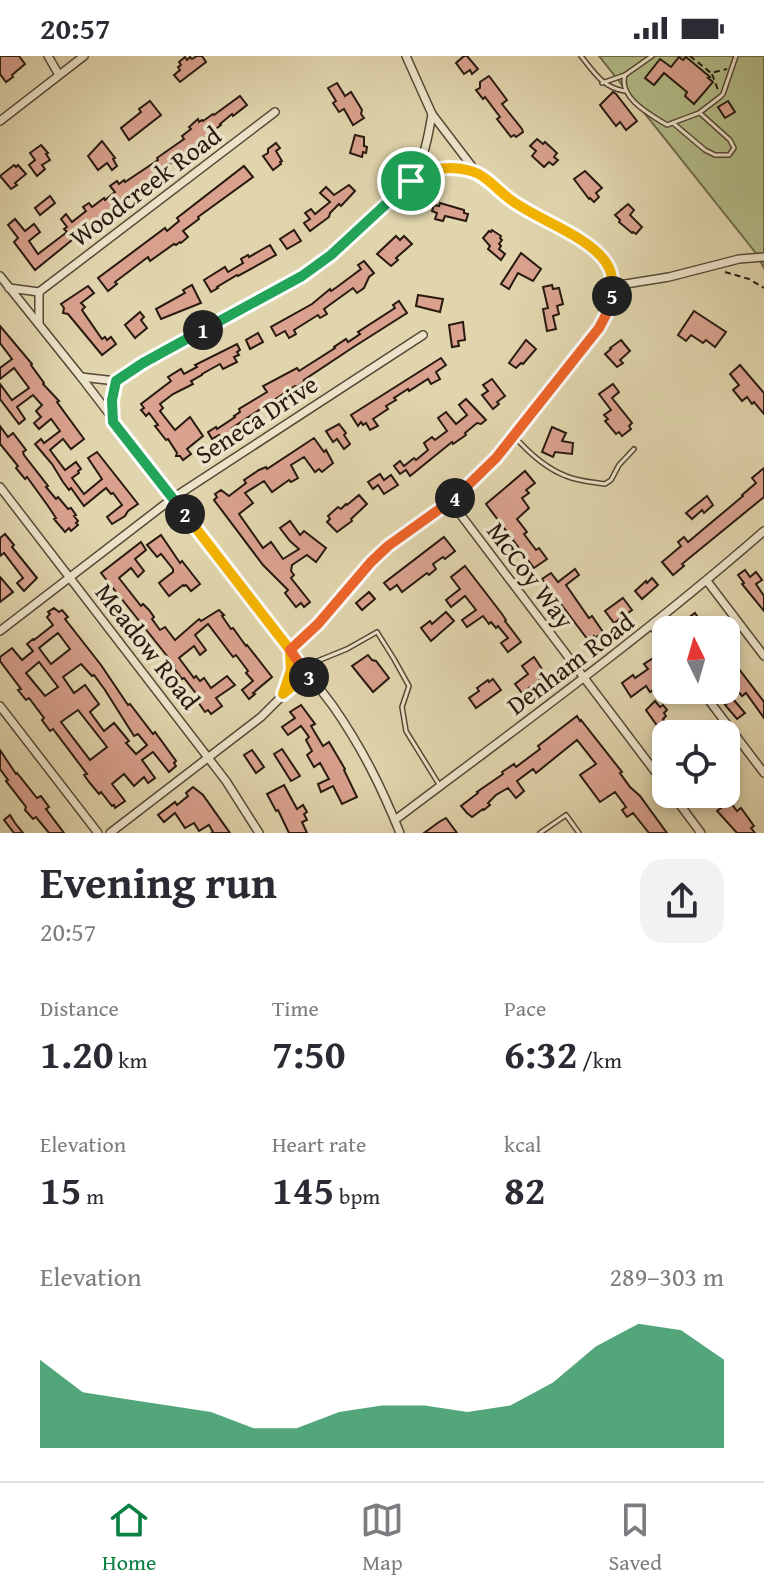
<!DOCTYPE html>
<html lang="en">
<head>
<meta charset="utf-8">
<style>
  body { margin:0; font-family:"Gentium Book Plus",serif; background:#f2f2f3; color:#2b2b33; height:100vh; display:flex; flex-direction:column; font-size:30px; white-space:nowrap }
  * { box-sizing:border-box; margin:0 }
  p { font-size:26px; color:#7c7c81 }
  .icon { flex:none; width:44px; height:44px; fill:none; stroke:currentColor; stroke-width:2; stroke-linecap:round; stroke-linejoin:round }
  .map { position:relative; height:777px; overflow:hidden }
  .panel { display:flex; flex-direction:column; background:#fff; flex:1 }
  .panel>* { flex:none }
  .needle { width:52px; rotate:355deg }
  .buttons { position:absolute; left:652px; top:560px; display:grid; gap:16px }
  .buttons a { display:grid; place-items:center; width:88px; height:88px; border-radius:16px; background:#fff; box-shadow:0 4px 12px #0003; font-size:40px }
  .pin { position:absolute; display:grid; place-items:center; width:68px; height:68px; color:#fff; margin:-34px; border:4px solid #fff; border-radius:50%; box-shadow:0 2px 8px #0007 }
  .km { position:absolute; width:40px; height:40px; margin:-20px; border-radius:50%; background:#222; color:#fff; font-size:22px; line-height:40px; text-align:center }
  .round { display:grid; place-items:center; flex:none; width:84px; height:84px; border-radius:24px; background:#f2f2f3 }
  .headline { display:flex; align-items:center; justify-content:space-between; height:136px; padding:0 40px }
  h1 { font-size:44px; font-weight:600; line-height:60px }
  .figures { display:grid; grid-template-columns:repeat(3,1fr); gap:12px; height:136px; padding:8px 40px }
  .figures div { display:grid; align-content:center }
  .figures b { font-size:40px; font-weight:600 }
  .figures small { font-size:22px; font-weight:400 }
  .figures p { font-size:22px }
  .chart { height:224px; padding:16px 40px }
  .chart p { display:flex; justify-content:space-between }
  .chart svg { width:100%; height:144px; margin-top:8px; fill:#0b8043; opacity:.7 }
  .status { display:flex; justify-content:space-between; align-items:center; height:56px; padding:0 40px; background:#fff; direction:ltr }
  .status svg { height:22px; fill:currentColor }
  .menu { display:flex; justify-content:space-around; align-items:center; height:112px; border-top:2px solid #e1e1e2; background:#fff; font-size:22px; color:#7c7c81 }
  .menu a { display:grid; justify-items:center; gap:4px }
  .menu .selected { color:#0b8043 }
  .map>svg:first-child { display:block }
</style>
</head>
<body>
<div class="status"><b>20:57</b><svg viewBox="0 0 49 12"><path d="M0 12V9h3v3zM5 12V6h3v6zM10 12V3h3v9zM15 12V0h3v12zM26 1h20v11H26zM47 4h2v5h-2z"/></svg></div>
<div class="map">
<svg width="764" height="777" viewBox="0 0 764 777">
  <rect width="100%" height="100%" fill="#e1d5ad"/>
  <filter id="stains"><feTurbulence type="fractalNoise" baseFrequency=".0025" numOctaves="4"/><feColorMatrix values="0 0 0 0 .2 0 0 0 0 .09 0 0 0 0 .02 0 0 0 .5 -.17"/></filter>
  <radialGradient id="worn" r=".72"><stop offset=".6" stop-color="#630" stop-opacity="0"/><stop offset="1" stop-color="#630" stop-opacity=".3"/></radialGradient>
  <path fill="#b3bd89" stroke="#6e6b4c" stroke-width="2" d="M599,0H764V212L755,196Z"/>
  <g fill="#d9a18e" stroke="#28190f" stroke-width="2" fill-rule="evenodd">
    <path d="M0,0H19L25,8L12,19L13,21L6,26L0,18Z"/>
    <path d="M197,0H202L206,6L180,26L174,19L180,14L178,11L181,9L179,6L185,1L187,4L190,1L192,3Z"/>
    <path d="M464,0H467L478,13L472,18L470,14L464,18L456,7Z"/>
    <path d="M679,1L683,4L686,1L710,21L708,22L713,26L694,48L685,40L687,36L664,17L654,29L645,22L660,3L671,11Z"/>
    <path d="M489,20L507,44L502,48L522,73L523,76L516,81L514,79L511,81L497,63L500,61L485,41L483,43L476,34L480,32V26Z"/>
    <path d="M337,27L345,40L351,36L362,54L361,58L364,62L353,69L344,53L339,56L333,47L336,45L328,32Z"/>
    <path d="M613,36L616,38L637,65L626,74L620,66L616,70L600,49Z"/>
    <path d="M240,40L247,49L233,60L232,58L220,68L221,69L157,118L152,123L153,125L147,129L145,126L119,146L35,214L14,186L18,182L8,169L15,163L25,175L34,168L40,176L29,185L38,198L67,176L64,173L67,171L61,163L66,158L72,166L86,155L83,151L89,147L92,151L104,142L105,144L115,136L110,130L117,125L119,128L124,124L125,126L158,104L157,102L184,83L182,80L191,73L189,71L198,63L199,66L202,64L203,65L213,58L214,59Z"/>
    <path d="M150,45L161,59L129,84L121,72L141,56L139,53Z"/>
    <path d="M728,45L735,56L725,62L718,51Z"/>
    <path d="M355,79L364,81V90L367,91L366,97L363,96L362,101L350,97Z"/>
    <path d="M537,83L543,88L545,86L557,97L554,101L558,104L553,109L549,106L544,111L532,100L536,95L530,90Z"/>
    <path d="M102,85L115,102L113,103L117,110L112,114L107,107L98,114L88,100Z"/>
    <path d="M276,87L280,92L276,95L282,105L280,106L281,108L273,114L263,100L268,97V93Z"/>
    <path d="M41,89L48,97L46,98L50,104L42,109L45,113L37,120L29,109L35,104L30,97Z"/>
    <path d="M14,109L16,111L18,109L26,118L15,127L17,129L11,133L0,120Z"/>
    <path d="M244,110L253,121L198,161L199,163L183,175L188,181L181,187L180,186L176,189L174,188L150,205L148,201L115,226L117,228L108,235L98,222L165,172L167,175L179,165L177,162Z"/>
    <path d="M585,115L602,132L596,137L599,141L594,146L590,142L589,143L574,123Z"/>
    <path d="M349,129L355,135L341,150L339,148L330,157L329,161L310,175L304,167L310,163L305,157L311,153L315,158L330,146L320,137L326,131L334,139Z"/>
    <path d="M50,140L55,147L40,159L35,152Z"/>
    <path d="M440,147L464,154V157L468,158L466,165L445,160L443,165L435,163L437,157L432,155L434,149L439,150Z"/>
    <path d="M628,148L634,154L630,159L642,171L636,178L633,176L632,177L619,166L620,164L615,159Z"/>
    <path d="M294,174L301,185L287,193L280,183Z"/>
    <path d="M492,174L501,180L500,182L502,184L499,188L501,190L499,193L505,198L501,204L488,193L490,190L483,182L489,175L491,176Z"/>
    <path d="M396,180L400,184L404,180L412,188L396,202L398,204L391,210L377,198Z"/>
    <path d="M270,189L276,199L238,220L237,219L217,231L218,232L211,236L204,224L225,211L228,216L243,207L241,203L248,199L249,201Z"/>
    <path d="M521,197L541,213L533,225L518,217L509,233L501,228Z"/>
    <path d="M364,205L374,217L369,221L364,232L357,237L353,232L324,253L327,258L320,262L318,259L294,274L296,278L289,282L285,275L276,280L271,271L312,248L330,233L331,235L337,231L361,213L358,209Z"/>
    <path d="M192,229L201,247L161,263L156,253L185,237L183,234Z"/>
    <path d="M552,229L553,233L559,232L563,248L557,250L559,258L553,260L556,273L547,275L543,253L548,252L543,231Z"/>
    <path d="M88,230L94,237L81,247L85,251L82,254L102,283L105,281L107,284L111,281L116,288L102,299L68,258L63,257L64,252L61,248Z"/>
    <path d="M418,239L443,243L440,256L416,250Z"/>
    <path d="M399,245L407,257L352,292L304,324L305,325L296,331L295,330L232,372L234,375L222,382L219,379L212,383L208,376L216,371L217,373L235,361L234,360L240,356L239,353L267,336L263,330L297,312L299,315L335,292L334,291L346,283L348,286L360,278L358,276L395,252L393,249Z"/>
    <path d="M694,255L726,276L715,291L706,284L703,287L691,279L686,285L678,279Z"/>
    <path d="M140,256L144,261L141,264L147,272L135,282L125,269Z"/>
    <path d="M463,266L465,284L458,285L459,290L452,291L449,269Z"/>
    <path d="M0,270L32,308L31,309L44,327L43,328L59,345L57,346L84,383L71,393L63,383L50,394L65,414L76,406L81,413L78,415L79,417L72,422L84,438L102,423L88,402L97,396L138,448L128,455L125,460L112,468L107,461L122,449L113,437L111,438L106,432L84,450L71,432L69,434L63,426L52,408L35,388L41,383L44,387L60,375L51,363L39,373L34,367L41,361L36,355L42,349L33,339L17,351L25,363L19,368L0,343V328L12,344L29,332L14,312L0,323V312L12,303L0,287Z"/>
    <path d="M258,277L263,286L250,293L246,284Z"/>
    <path d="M526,284L536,293L523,308L521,307L516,312L509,307Z"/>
    <path d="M621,284L630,295L620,304L623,307L617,311L605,298L611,293L610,292Z"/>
    <path d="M237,288L240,294L237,296L239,299L234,301L237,306L223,313L220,308L202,318V319L191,325L193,328L173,338L160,348L163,352L160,355L175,374L190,361L203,380L187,393L191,398L183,404L180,400H176L177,397L168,383L166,384L155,370L158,369L149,357L146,360L141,354L144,352L141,348L171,325L168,321L181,313L184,318L197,311L195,309Z"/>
    <path d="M441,302L446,309L436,316L440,323L431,328L428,323L409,335L408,333L394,342L396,344L386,350L388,353L373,363L378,370L370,374L366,367L363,369L361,366L358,370L351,359Z"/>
    <path d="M740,309L764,337V358L754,346L752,348L747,341L742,345L733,334L739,329L730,318Z"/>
    <path d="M492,323L505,340L497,346L499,348L493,353L482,339L488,335L483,329Z"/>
    <path d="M613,328L619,336L612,342L632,367L629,370L631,373L622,380L619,376L616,378L605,365L608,363L604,359L611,354L599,338Z"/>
    <path d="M466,343L486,364L481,368L477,367L465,377L466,379L453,388L452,386L410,420L406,414L400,418L394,410L400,405L404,410L414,402L416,404L428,394L424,387L432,381L435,384L447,375L438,362L446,356L456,368L467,359L459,349Z"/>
    <path d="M339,368L346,377L344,379L350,388L344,393L337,383L333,386L326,375Z"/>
    <path d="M0,370L8,381L13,377L26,394L23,396L24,399L48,430L46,431L56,443L58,441L68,453L71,452L76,459L74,460L78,465L76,467L78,469L71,475L69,472L65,476L54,463L56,462L48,450L27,421L25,423L16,412L18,410L0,388Z"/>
    <path d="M552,371L566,377L562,385L573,387L572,398L555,396L553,401L542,396Z"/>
    <path d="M314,382L324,396L326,394L333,407L322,416L319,413L315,416L304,401L291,409L298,422L291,426L289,424L272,436L264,425L245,437L253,447L239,458L263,492L271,486L283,503L299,493L290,485L280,472L290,465L300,479L304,475L326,492L316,506L307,499L292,509L291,515L294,519L291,522L310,546L304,551L301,547L296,551L285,537L288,534L263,509L214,444L217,441L215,438L221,434L229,440L246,427L244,424L259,414L266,411L267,413Z"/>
    <path d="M764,412V441L682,508L684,510L673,519L662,506L681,490L678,486L684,481L688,486L743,440L742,439L756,427L752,422Z"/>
    <path d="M525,415L535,427L526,434L529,437L522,442L529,452L517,463L527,476L524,478L536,494L539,492L547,503L534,512L486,448Z"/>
    <path d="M380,418L384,424L391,419L398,429L384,438L378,429L373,433L368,426Z"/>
    <path d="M359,439L367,448L351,463L352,465L337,476L327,466L330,463L328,460L338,451L341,453L346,448L347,449Z"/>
    <path d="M707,440L713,449L704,457L702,454L692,463L686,457Z"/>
    <path d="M5,478L14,489L12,491L37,522L24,535L17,527L23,522L4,497L0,500V482Z"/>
    <path d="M161,479L180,507L182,505L200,528L191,535L186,529L184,530L183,529L169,540L159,527L173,516V513L161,498L157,501L147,489Z"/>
    <path d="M444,481L455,495L445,503L443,501L433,508L436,513L429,519L427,517L402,536L397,529L390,534L384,527Z"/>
    <path d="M141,486L146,494L135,503L144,515L138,521L131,512L119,522L141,550L143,548L149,554L154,561L152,563L160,574L165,571L175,584L199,563L201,565L219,554L224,559L222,560L231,573L233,572L246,590L247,589L272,621L253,637L255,638L249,643L242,634L253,625L246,617L248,615L236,599L233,601L208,568L195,579L206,594L200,599L194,590L179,602L194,622L196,620L200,625L204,622L211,632L227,620L235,629L216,642L222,650L211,658L208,654L205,656L198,646L201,644L184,622L182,623L174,612L175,610L101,517Z"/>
    <path d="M465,510L502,558L506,564L505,565L521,586L508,596L501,587L508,582L498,570L496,572L491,566L489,568L483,560L467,571L462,564L476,554L465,540L451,551L446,544L460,533L451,521Z"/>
    <path d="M575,513L579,519L566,529L589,562L592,560L603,576L595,582L594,580L588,584L542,523L551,517L558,526Z"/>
    <path d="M745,514L750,521L756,516L762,524L756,528L764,540V555L742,528L744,527L738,519Z"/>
    <path d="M0,521L13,536L0,546Z"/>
    <path d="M652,522L658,529L642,543L635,535L646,525L647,527Z"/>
    <path d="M369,536L375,543L362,554L356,547Z"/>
    <path d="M623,542L632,554L614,567L605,555Z"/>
    <path d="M54,552L59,556L62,554L68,561L65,563L101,609L128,649L130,648L153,678L155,676L176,705L174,707L176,710L169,716L153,696L142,704L155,722L148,727L144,721L134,730L124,718L112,728L125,745L115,752L114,749L112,750L101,736L99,738L89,726L84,719L87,718L53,673L50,675L42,664L44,662L29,642L26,644L18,634L21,633L0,605V601L12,592L22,604L33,595L27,588L33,583L34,584L53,569L47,561L50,558L48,556ZM58,577L70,593L51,608L39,592ZM39,606L58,631L45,640L26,617ZM81,608L92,620L94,619L105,634L134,680L138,678L147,689L136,698L126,687L129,685L114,667L104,675L90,656L99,648L85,629L74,637L63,621ZM78,654L107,691L90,704L61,666Z"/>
    <path d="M446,556L454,565L431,585L421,572L430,565L432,568Z"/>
    <path d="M695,557L707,574H690L684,565Z"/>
    <path d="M726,596L764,646V662L746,637L742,640L734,630L738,627L729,616L726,618Z"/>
    <path d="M661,597L666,603V625L650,636L646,630L631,641L622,627L633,619L635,622L648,613L644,608Z"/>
    <path d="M368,599L372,604L376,605L389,622L373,636L352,610Z"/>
    <path d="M534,601L546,619L522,637L515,628L528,618L522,610Z"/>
    <path d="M493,623L501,634L476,652L469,642L479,635L477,632L488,624L489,626Z"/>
    <path d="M733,643L745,657L737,663L725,649Z"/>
    <path d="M655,645L660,651L663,649L667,654L664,657L666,660L663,663L675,678H663L646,654Z"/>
    <path d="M301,649L315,668L311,670L323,690L329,686L345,713L344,714L357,741L342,748L333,730L321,736L318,728L329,723L320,707L314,711L307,699L312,695L306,684L309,681L301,670L288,679L282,671L295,662L290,656Z"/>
    <path d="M577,660L580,665L581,664L622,716L620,717L630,731L640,740L667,777H649L633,757L627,761L622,754L626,751L615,736L600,746L580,719L596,708L577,684L536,717L533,713L517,725L524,735L516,742L508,732L496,739L488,747L490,749L484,754L483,753L472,761L467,757L461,750L478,737L477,736L503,718L502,716L514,708L516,711L540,693L538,690Z"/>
    <path d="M282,693L300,720L291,725L274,698Z"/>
    <path d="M0,694L16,718L17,717L37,742L41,740L49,751L46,753L64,777H49L36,761L33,763L25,754L26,751L6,725L8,724L0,713Z"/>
    <path d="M252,694L264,711L256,717L244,699Z"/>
    <path d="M284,729L297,753L303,749L307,756L304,758L307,764L302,766L307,777H289L278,754L276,755L267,738Z"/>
    <path d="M193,731L203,739L230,777H211L213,776L209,769L199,775L194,767L185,772L175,757L164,766L158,759L175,746L177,749L188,740L186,737Z"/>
    <path d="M710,738H724L737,755L741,752L754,770L751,772L755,777H737L717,755L721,752Z"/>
    <path d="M10,759L15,767L23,777H14L4,764Z"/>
    <path d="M446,762L457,777H424L439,766Z"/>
  </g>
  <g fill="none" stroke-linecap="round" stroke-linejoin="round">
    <g stroke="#564836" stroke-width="6">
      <g id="service">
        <path d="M581,0C594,16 603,32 625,35"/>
        <path d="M652,0L625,19C618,42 651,59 667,69L699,57L720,41L723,38L736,0"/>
        <path d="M602,27L625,19"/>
        <path d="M673,67L705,94L715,99H729L734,92L730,84L701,58"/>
        <path d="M514,380C528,396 545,412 566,420C577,425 592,426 605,428L611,424L619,409L634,393"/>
        <path d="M305,610L347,593L377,576L394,603L409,630L402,651L406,675L440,730"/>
        <path d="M540,777L566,759L579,777"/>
      </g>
    </g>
    <g stroke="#564836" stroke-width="10">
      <g id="minor">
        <path d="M48,0L59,19"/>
        <path d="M0,65L84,0"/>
        <path d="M413,124C432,110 455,110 477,117"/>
        <path d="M0,220L81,321L333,650C362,692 381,730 400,777"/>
        <path d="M613,230L669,221L739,203L764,201"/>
        <path d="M9,232L39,236L275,56"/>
        <path d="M39,267V236"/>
        <path d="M81,321L116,325L169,292L280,233L331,199L411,125C424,104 428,82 432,58"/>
        <path d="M113,363L112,344L116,325"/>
        <path d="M0,431L226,725L259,777"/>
        <path d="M451,446L666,730"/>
        <path d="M707,525L764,600"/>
        <path d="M652,569L666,588"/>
        <path d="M0,575L173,442L423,279"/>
        <path d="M701,634L764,717"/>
        <path d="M283,638L291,614L290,594L318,568L358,521L388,490L451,446L475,425L496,402L599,272L612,245V215L604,203L585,187L529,156L477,117L432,58L406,0"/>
        <path d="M0,650L98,777"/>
        <path d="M672,738L701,777"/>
        <path d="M395,764C520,670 646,578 764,475"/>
        <path d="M110,777L261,661L289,633L301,627L314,626"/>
      </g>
    </g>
    <g stroke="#28190f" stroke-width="2" stroke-dasharray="6 4" stroke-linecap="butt">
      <path d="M690,0L711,17L727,13"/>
      <path d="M712,18L718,34"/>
      <path d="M725,216L749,223L764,232"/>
    </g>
    <use href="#service" stroke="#ece4ca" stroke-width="3"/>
    <use href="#minor" stroke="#ece4ca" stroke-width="7"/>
  </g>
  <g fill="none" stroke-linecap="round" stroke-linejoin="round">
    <g stroke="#fff" stroke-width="16">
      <path id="split-1" d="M203,274L302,220L331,199L411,125"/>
    </g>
    <g stroke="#fff" stroke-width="16">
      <path id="split-2" d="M185,458L113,366L112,344L116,325L143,307L203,274"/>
    </g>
    <g stroke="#fff" stroke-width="16">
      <path id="split-3" d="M185,458L290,594L291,614L283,638L294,629L314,626L309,621"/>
    </g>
    <g stroke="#fff" stroke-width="16">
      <path id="split-4" d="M309,621L290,594L318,568L371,506L388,490L455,442"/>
    </g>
    <g stroke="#fff" stroke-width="16">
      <path id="split-5" d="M455,442L496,402L599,272L608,255L612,240"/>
    </g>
    <g stroke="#fff" stroke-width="16">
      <path id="split-6" d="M411,125C428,112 451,109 471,115C486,119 498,135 511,144C538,164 586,179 605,205C613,216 613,226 612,240"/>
    </g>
    <use href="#split-1" stroke="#22a559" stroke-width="10"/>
    <use href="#split-2" stroke="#22a559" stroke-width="10"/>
    <use href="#split-3" stroke="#f5b400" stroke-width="10"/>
    <use href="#split-4" stroke="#f0652b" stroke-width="10"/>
    <use href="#split-5" stroke="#f0652b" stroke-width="10"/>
    <use href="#split-6" stroke="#f5b400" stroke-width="10"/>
  </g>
  <g text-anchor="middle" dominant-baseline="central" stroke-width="7" stroke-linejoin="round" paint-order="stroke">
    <g font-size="26" fill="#28190f" stroke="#ece4ca">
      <text transform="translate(145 130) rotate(-37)">Woodcreek Road</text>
      <text transform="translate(256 363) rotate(-33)">Seneca Drive</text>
      <text transform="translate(531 519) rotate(53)">McCoy Way</text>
      <text transform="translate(148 590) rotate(52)">Meadow Road</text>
      <text transform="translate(570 607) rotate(-37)">Denham Road</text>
    </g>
  </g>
  <rect width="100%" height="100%" filter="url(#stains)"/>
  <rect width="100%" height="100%" fill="url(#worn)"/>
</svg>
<div class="buttons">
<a><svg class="needle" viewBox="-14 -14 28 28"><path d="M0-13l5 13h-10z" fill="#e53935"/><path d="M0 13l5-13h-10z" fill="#7c7c81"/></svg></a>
<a><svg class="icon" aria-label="locate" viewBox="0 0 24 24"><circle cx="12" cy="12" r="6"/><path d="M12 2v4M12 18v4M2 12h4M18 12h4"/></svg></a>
</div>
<div class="pin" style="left:411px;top:125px;background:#1e9e55"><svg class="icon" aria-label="arrive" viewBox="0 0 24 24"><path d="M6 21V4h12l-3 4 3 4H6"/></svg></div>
<b class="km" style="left:203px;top:274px">1</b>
<b class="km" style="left:185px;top:458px">2</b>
<b class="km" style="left:309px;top:621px">3</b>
<b class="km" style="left:455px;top:442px">4</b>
<b class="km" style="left:612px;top:240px">5</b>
</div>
<section class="panel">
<div class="headline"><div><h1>Evening run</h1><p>20:57</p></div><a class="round"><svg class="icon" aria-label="share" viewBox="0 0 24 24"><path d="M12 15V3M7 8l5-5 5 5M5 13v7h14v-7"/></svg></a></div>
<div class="figures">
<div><p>Distance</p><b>1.20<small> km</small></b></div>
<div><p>Time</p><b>7:50</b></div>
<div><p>Pace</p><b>6:32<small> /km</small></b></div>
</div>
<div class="figures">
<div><p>Elevation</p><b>15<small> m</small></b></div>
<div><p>Heart rate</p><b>145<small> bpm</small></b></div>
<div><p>kcal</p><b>82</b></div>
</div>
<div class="chart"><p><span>Elevation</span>289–303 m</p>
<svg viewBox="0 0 160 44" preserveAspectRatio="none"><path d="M0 44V17L10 27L20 29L30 31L40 33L50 38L60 38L70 33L80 31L90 31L100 33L110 31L120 24L130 13L140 6L150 8L160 17V44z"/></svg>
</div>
</section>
<nav class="menu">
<a class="selected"><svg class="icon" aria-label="home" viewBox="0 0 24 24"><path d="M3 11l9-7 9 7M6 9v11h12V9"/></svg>Home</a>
<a><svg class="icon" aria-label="map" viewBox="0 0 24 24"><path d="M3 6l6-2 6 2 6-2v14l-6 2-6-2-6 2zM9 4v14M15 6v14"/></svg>Map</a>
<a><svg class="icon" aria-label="saved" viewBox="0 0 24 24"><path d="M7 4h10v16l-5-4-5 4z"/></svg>Saved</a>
</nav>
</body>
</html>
